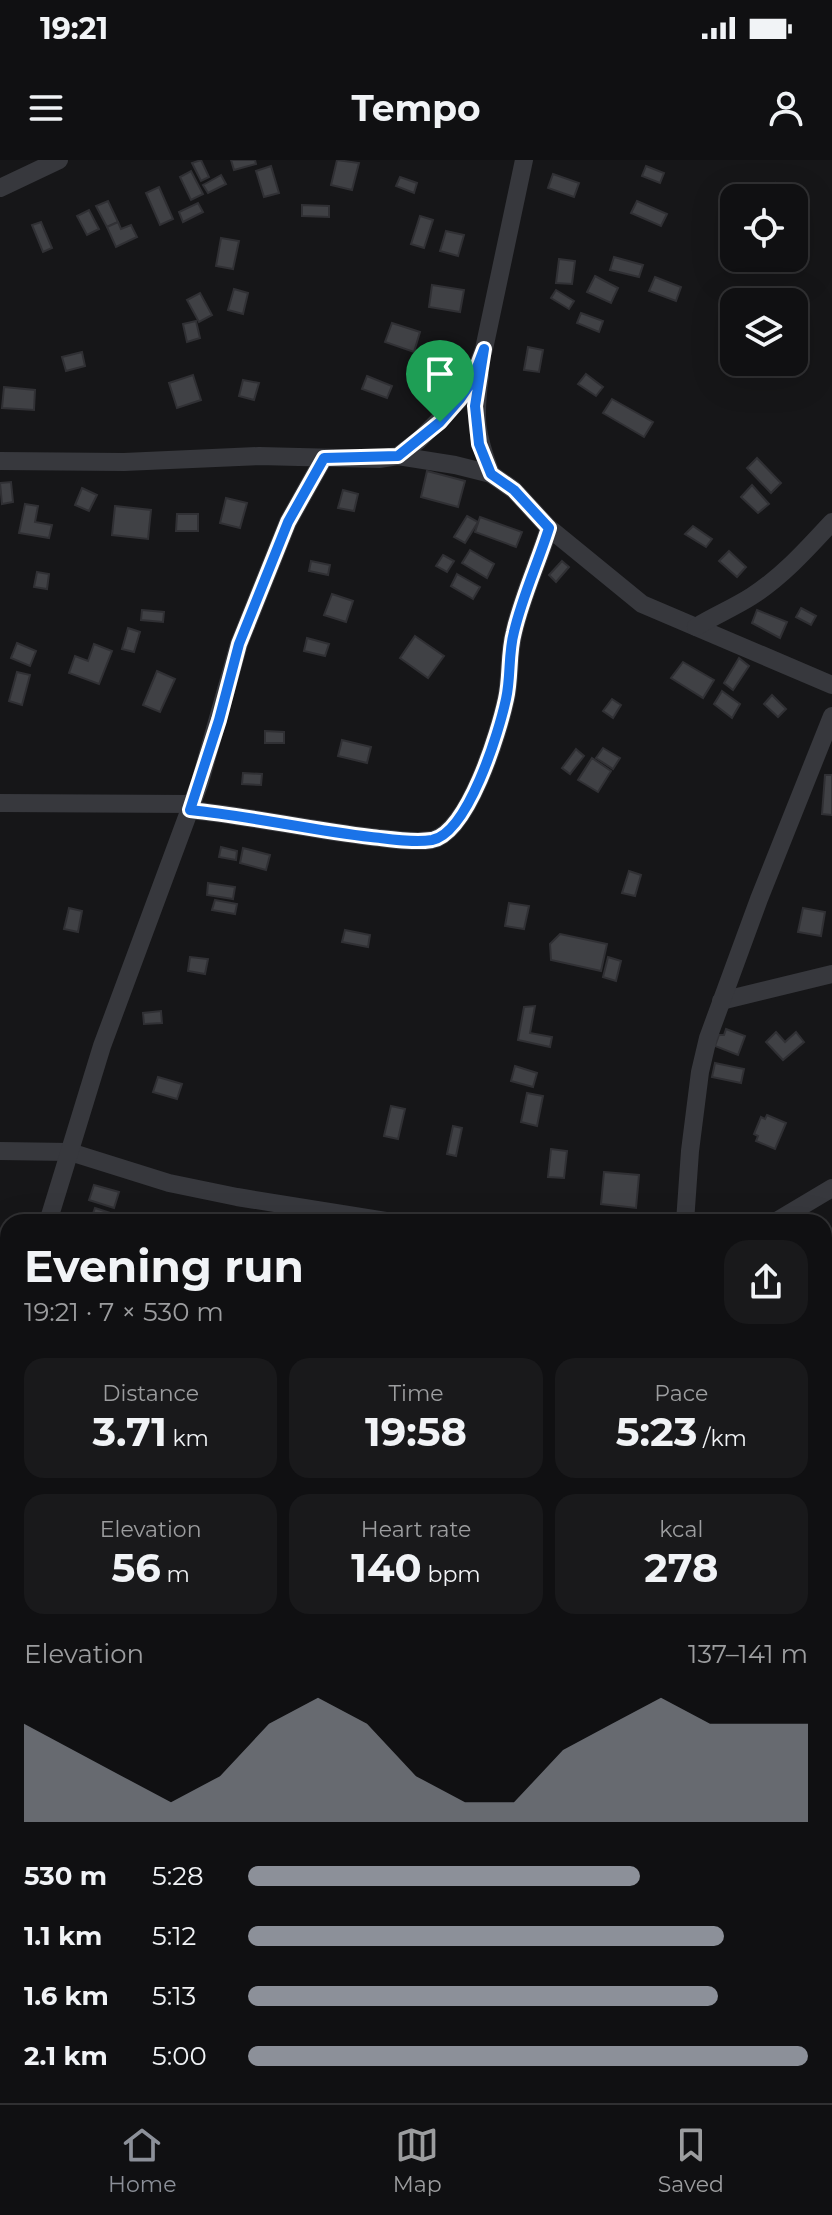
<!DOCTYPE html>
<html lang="en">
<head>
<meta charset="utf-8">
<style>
  body { margin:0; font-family:Montserrat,sans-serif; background:#19191b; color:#f1f3f6; height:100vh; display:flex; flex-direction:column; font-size:30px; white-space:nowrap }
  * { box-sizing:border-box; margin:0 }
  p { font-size:26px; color:#9c9d9f }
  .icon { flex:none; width:44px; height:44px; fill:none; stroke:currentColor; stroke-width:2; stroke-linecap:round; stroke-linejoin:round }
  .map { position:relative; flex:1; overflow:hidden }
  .drawer { position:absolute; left:0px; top:1054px; width:832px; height:890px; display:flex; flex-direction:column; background:#101012; border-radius:24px 24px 0 0; box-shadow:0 8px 32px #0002,0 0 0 2px #303032 }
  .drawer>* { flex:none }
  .buttons { position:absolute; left:720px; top:24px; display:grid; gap:16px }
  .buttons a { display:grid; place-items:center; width:88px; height:88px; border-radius:16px; background:#101012; box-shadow:0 8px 32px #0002,0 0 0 2px #303032; font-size:40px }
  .pin { position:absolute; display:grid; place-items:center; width:68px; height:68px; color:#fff; margin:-82px -34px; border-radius:50% 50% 50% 0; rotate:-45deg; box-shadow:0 0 8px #0007 }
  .pin .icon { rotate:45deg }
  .round { display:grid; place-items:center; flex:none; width:84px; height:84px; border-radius:24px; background:#19191b }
  .head { display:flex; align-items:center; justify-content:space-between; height:136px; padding:0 24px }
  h1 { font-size:44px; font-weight:700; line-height:60px }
  .figures { display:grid; grid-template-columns:repeat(3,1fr); gap:12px; height:136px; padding:8px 24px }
  .figures div { display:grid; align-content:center; border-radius:20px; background:#19191b; text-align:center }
  .figures b { font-size:40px; font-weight:700 }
  .figures small { font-size:22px; font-weight:400 }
  .figures p { font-size:22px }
  .chart { height:224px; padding:16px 24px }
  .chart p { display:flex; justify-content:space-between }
  .chart svg { width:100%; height:144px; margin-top:8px; fill:#8c9099; opacity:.7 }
  ul { padding:0 24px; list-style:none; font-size:26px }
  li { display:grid; grid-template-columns:128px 96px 1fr; align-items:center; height:60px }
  li i { height:20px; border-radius:10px; background:#8c9099 }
  .status { display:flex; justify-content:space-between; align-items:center; height:56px; padding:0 40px; background:#101012; direction:ltr }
  .status svg { height:22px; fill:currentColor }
  header { display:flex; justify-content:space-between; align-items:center; height:104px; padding:0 24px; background:#101012; font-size:36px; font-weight:700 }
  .tabs { display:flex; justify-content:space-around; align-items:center; height:112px; border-top:2px solid #303032; background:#101012; font-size:22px; color:#9c9d9f }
  .tabs a { display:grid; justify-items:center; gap:4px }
  .tabs .selected { color:#8c9099 }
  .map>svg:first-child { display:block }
</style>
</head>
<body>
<div class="status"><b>19:21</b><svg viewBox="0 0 49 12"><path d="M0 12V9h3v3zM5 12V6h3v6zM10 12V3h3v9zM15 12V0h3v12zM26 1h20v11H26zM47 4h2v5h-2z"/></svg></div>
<header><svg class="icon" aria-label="menu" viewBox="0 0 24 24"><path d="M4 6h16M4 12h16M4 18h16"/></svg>Tempo<svg class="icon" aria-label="person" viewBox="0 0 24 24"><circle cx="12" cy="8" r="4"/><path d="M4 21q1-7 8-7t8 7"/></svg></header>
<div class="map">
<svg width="832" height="1943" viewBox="0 0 832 1943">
  <rect width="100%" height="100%" fill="#161618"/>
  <g fill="#404145" stroke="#303034" stroke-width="2">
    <path d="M201,0L209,17L201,21L192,3Z"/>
    <path d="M231,0H255L256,4L234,10Z"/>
    <path d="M337,0L359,3L352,30L331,25Z"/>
    <path d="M271,6L279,33L264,37L256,11Z"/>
    <path d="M646,6L664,13L660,23L642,16Z"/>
    <path d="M191,11L203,34L191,40L180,17Z"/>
    <path d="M553,14L579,23L574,37L548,28Z"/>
    <path d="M221,15L226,24L208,33L203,25Z"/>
    <path d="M400,17L417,23L414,33L396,26Z"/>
    <path d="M776,23L803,32L799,42L794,38L773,32Z"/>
    <path d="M159,27L173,59L160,65L146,33Z"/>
    <path d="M108,41L118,62L107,67L96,46Z"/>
    <path d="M637,41L667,54L661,66L631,53Z"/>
    <path d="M198,43L203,52L183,62L179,52Z"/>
    <path d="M302,45L329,46V57L302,56Z"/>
    <path d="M89,50L99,69L87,75L77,56Z"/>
    <path d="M420,56L433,60L424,88L411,84Z"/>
    <path d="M41,62L52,88L43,92L32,65Z"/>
    <path d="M118,62L121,69L131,65L137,77L116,87L107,67Z"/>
    <path d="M446,71L464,75L458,96L440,91Z"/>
    <path d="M221,78L239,81L233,109L216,106Z"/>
    <path d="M614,97L643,105L639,117L610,110Z"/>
    <path d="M559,99L575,101L572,124L556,123Z"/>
    <path d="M595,116L618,128L611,143L587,132Z"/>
    <path d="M655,117L681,127L676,141L649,131Z"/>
    <path d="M432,125L464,130L460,152L429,147Z"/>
    <path d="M234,129L248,133L243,154L228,150Z"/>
    <path d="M556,130L574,141L569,149L551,138Z"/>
    <path d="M200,133L212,155L199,162L187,140Z"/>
    <path d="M581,153L603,161L599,172L577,163Z"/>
    <path d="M196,161L200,178L187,182L183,164Z"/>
    <path d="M392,163L420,172L414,192L385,182Z"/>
    <path d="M528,187L543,190L539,212L524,210Z"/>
    <path d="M82,192L85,206L66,211L62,197Z"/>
    <path d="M586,214L603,227L596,236L578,224Z"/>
    <path d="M193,215L201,240L177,248L169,223Z"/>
    <path d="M367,216L392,226L387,238L362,229Z"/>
    <path d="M243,220L259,223L254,240L239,236Z"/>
    <path d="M4,227L35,230L34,250L2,248Z"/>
    <path d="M612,239L653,262L644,277L603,253Z"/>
    <path d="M757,298L781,323L771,333L747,308Z"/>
    <path d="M427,311L465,321L458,347L421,337Z"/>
    <path d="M11,322L13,342L2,344L0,323Z"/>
    <path d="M752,325L769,344L758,353L741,337Z"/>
    <path d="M82,328L97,335L89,351L75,345Z"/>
    <path d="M343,330L358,334L354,351L338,348Z"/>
    <path d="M226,338L247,343L240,368L220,363Z"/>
    <path d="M25,344L38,346L35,362L52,365L49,378L19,373Z"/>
    <path d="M115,346L151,350L148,379L112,375Z"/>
    <path d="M177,354H198V371H176Z"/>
    <path d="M467,356L478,362L465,383L454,377Z"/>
    <path d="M480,357L522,372L516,387L475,372Z"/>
    <path d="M693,366L712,379L706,387L685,374Z"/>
    <path d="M470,390L494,404L487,418L462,403Z"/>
    <path d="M729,391L746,407L737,417L719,401Z"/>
    <path d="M443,395L454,401L447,412L436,406Z"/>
    <path d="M311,401L330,405L328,415L309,411Z"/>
    <path d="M562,401L569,407L556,422L549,415Z"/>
    <path d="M37,412L49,414L47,429L34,427Z"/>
    <path d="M457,414L480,427L473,439L451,426Z"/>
    <path d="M332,434L353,441L346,462L324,455Z"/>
    <path d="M801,448L816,456L811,465L796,457Z"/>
    <path d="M142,450L164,452L163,462L141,460Z"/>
    <path d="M757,450L787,462L780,478L752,463Z"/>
    <path d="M128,468L140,472L134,492L122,489Z"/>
    <path d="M415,476L444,496L428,518L400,498Z"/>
    <path d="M307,478L329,484L325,496L304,491Z"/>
    <path d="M17,483L36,491L30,506L11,498Z"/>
    <path d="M94,484L112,491L99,524L69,513L75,496L88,501Z"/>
    <path d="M739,498L749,506L733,530L724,523Z"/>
    <path d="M683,502L714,520L703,538L671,518Z"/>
    <path d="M157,511L175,519L160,552L143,545Z"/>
    <path d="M17,512L30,515L22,545L9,541Z"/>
    <path d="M722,531L740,544L732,558L714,544Z"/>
    <path d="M772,535L786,549L778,557L764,544Z"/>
    <path d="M612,539L621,545L613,558L603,551Z"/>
    <path d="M265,571L284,572V583H265Z"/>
    <path d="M342,580L371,587L367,603L338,596Z"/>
    <path d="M603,588L620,598L613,609L596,598Z"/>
    <path d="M576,589L584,596L570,614L562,608Z"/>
    <path d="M592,598L611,611L598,632L578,620Z"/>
    <path d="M243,613L262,614L261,625L242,624Z"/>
    <path d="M825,615H832V655L822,654Z"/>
    <path d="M221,687L237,691L236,700L219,697Z"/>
    <path d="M243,688L270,695L266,710L240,703Z"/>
    <path d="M629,711L641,715L635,736L622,733Z"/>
    <path d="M208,723L235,727L233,739L207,735Z"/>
    <path d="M215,740L237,744L235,754L212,750Z"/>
    <path d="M509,743L529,746L524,769L505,766Z"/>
    <path d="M69,748L82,751L78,772L64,769Z"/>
    <path d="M803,748L825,752L821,776L798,772Z"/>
    <path d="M345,770L370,775L368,787L342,782Z"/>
    <path d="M560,774L607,784L601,811L551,800L550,784Z"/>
    <path d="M190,797L208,799L205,814L188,811Z"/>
    <path d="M608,797L621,801L616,821L603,817Z"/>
    <path d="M535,846L530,873L552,877L550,887L518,880L524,847Z"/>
    <path d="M161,851L162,863L144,864L143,853Z"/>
    <path d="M726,869L745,876L738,895L715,886L719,875H724Z"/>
    <path d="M776,872L785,882L796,872L804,882L783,900L766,882Z"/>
    <path d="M715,903L744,909L741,923L712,917Z"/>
    <path d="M515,906L537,913L533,927L511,921Z"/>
    <path d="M158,917L182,924L177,939L153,932Z"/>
    <path d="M527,933L543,936L537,966L521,962Z"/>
    <path d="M391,946L405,949L398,979L384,976Z"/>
    <path d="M767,955L786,963L775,989L756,981L758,976L754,974L761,957L765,959Z"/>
    <path d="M453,966L462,968L456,996L447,994Z"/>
    <path d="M551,989L567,991L564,1018L548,1017Z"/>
    <path d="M604,1012L639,1015L636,1048L601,1044Z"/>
    <path d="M94,1025L119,1032L114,1048L89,1040Z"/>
    <path d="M95,1048L123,1057L121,1062H90Z"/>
    <path d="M824,1121L832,1123V1150L824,1149Z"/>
    <path d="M824,1796L832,1799V1825L824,1822Z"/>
  </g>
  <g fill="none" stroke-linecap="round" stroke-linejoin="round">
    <g stroke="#37383d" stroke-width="18">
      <path d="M0,28L59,0"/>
      <path d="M480,216C474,259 476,274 491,314"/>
      <path d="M398,296L455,305L491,314L514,330L549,368L642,444L832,525"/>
      <path d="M0,301L124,302L259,296L379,299L398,296L419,280L460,239L471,223L484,189L524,0"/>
      <path d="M696,467C714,456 735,447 752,436C783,416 807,389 832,362"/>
      <path d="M0,643L192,644"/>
      <path d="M190,650C250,656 310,670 371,677C390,679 413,683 432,680C468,673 499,572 506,539C511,517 508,494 514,472C522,437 538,403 549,368"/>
      <path d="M721,841L832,814"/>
      <path d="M0,991L70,992L169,1023L237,1037L392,1062"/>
      <path d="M48,1062L102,886L200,622L239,484L288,362L324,298"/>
      <path d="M685,1062L690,991L700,912L708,878L759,739L832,556"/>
      <path d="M775,1062L832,1028"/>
      <path d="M0,1218L8,1192"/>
      <path d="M824,1640L832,1639"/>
      <path d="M824,1874L832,1876"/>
      <path d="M0,1935L33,1943"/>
      <path d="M488,1936L493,1943"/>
      <path d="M385,1938L390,1943"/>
      <path d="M271,1943L273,1936"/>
      <path d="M444,1943L460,1936"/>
      <path d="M533,1943L536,1936"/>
    </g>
  </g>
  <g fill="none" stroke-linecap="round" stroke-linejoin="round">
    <g stroke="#fff" stroke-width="16">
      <path id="route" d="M484,189L475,246L479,284L491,314L514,330L549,368C538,403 522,437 514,472C508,494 511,517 506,539C499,572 468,673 432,680C413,683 390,679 371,677C310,670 250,656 190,650L219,560L239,484L288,362L324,298L398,296L440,262L460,239L471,223Z"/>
    </g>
    <use href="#route" stroke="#1a73e8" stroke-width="10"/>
  </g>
</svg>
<div class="buttons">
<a><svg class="icon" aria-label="locate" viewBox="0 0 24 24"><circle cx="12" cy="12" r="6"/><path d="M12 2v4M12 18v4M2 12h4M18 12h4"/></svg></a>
<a><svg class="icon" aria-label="layers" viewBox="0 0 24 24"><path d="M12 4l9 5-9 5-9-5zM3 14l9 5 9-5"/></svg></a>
</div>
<div class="pin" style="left:440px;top:262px;background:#1e9e55"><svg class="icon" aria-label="arrive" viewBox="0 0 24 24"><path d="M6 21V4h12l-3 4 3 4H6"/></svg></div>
<section class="drawer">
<div class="head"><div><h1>Evening run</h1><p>19:21 · 7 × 530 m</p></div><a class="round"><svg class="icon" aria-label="share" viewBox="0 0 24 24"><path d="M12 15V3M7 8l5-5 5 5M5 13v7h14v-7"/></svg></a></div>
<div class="figures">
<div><p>Distance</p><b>3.71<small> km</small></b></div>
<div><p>Time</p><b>19:58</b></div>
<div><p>Pace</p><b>5:23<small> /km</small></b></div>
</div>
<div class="figures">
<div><p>Elevation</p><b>56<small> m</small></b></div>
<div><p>Heart rate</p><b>140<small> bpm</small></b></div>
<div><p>kcal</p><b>278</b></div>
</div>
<div class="chart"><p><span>Elevation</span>137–141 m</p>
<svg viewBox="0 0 160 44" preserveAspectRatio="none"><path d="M0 44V14L10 22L20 30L30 38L40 30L50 14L60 6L70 14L80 30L90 38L100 38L110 22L120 14L130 6L140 14L150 14L160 14V44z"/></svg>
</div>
<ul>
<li><b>530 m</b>5:28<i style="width:70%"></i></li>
<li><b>1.1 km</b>5:12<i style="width:85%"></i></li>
<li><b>1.6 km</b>5:13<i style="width:84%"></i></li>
<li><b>2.1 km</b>5:00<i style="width:100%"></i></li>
</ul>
</section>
</div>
<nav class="tabs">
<a class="selected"><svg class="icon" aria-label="home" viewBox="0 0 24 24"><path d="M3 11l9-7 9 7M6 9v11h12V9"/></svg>Home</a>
<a><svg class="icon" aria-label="map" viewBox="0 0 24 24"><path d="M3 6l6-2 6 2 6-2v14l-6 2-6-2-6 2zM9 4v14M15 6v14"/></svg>Map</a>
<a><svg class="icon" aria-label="saved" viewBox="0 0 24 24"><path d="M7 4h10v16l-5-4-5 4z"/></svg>Saved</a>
</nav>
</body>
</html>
